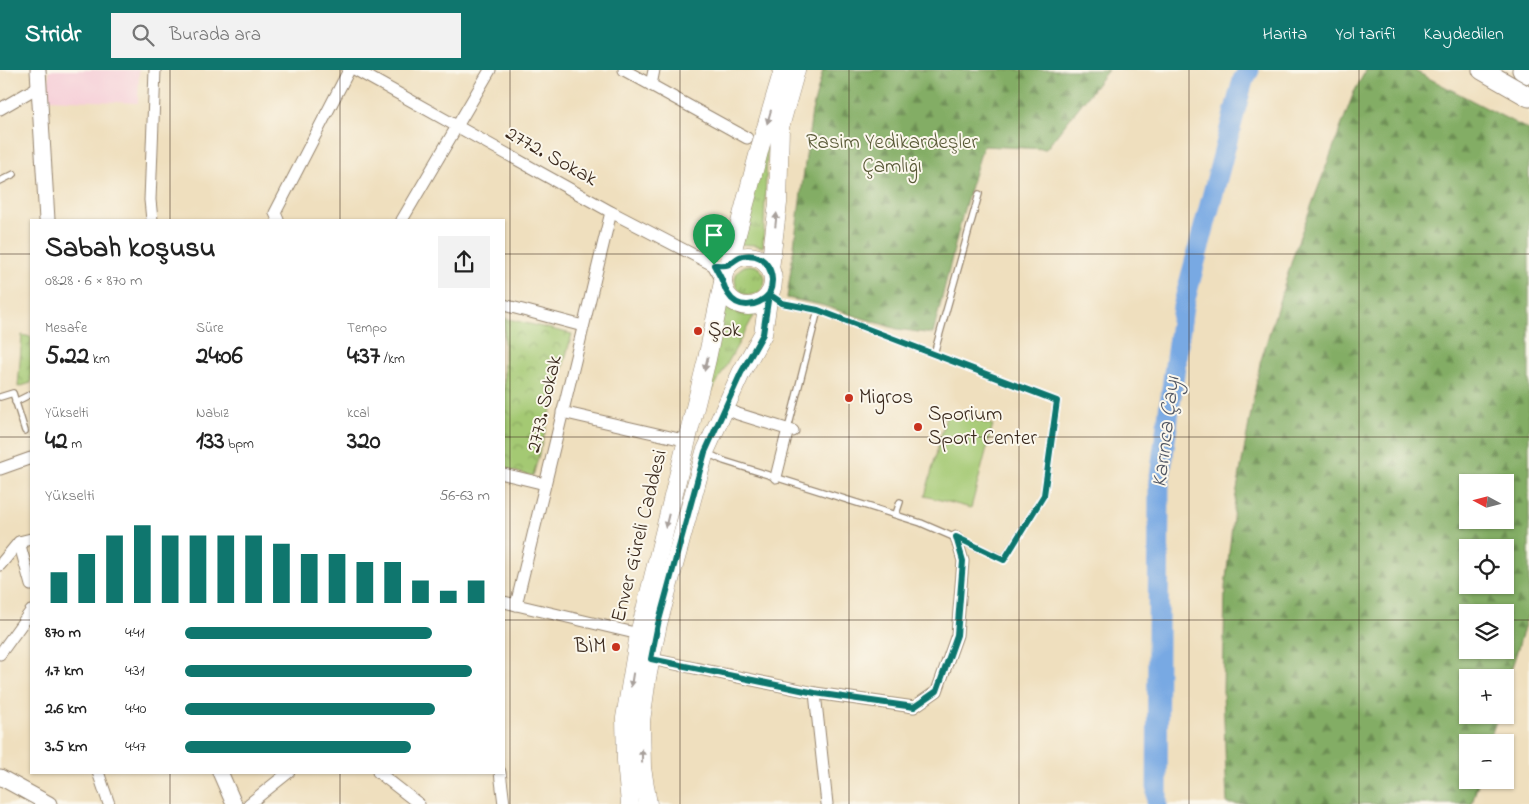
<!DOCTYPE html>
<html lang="tr">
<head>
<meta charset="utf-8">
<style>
  body { margin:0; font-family:"Indie Flower",sans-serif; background:#f2f2f2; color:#222; height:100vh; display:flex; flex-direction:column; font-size:19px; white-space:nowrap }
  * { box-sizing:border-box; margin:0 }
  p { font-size:16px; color:#767676 }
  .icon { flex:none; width:28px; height:28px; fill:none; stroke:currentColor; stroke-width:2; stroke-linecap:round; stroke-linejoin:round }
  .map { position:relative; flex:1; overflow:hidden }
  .sheet { position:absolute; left:30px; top:149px; width:475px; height:555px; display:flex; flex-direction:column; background:#fff; border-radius:0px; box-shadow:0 1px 4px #0004 }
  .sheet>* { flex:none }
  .needle { width:32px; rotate:277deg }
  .fabs { position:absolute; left:1459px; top:404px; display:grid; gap:10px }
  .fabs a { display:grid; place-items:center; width:55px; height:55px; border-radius:0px; background:#fff; box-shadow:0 1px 4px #0004; font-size:25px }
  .pin { position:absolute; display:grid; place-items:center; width:42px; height:42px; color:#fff; margin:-51px -21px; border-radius:50% 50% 50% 0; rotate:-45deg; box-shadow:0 0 5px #0007 }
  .pin .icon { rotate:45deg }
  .round { display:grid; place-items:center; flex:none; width:52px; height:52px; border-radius:0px; background:#f2f2f2 }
  .overview { display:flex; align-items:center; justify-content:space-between; height:85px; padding:0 15px }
  h1 { font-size:28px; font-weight:700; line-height:38px }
  .metrics { display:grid; grid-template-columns:repeat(3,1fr); gap:8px; height:85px; padding:5px 15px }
  .metrics div { display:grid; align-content:center }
  .metrics b { font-size:25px; font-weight:700 }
  .metrics small { font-size:14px; font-weight:400 }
  .metrics p { font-size:14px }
  .chart { height:140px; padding:10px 15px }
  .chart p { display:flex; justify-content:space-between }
  .chart svg { width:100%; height:90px; margin-top:5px; stroke:#0f766e; stroke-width:6 }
  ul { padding:0 15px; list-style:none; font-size:16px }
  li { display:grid; grid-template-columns:80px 60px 1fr; align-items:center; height:38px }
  li i { height:12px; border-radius:6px; background:#0f766e }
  header { display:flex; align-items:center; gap:30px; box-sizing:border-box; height:70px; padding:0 25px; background:#0f766e; color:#fff }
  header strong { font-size:24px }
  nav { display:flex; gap:28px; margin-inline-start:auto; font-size:18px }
  .search { width:350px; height:45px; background:#f2f2f2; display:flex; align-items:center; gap:12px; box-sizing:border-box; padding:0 18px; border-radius:0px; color:#767676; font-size:19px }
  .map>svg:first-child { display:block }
</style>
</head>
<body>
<header>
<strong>Stridr</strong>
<div class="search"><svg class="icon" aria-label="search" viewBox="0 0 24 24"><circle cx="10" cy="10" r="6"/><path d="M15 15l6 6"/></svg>Burada ara</div>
<nav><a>Harita</a><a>Yol tarifi</a><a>Kaydedilen</a></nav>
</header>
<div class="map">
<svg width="1529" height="734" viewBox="0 0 1529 734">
  <defs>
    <pattern id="grass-tufts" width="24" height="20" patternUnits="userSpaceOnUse" patternTransform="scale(1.25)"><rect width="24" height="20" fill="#a4c973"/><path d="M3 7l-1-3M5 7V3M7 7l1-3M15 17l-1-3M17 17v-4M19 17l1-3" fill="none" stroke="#87a35e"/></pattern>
    <pattern id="forest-firs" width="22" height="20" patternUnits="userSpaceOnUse" patternTransform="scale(1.25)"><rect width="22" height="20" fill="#83ad65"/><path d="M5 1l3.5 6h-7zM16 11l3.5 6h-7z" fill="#6c8d53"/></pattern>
    <pattern id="park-crowns" width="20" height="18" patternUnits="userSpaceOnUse" patternTransform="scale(1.25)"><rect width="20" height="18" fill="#a4c973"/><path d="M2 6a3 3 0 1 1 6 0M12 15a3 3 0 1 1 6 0" fill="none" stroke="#87a35e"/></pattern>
  </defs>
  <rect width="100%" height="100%" fill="#fbf7ec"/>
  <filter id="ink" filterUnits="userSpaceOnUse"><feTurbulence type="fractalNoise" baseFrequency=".02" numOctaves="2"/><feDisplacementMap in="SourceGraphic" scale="10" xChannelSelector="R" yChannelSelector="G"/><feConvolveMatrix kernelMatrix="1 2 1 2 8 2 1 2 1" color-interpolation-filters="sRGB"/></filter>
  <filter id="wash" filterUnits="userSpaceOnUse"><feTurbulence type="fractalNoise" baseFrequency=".0096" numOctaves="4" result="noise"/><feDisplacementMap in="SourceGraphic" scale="20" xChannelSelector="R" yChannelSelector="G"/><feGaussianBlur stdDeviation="1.12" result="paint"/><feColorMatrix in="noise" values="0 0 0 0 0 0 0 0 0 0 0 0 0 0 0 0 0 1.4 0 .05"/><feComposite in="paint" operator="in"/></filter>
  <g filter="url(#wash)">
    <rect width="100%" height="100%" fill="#efdfbe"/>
    <path fill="#f6cfd8" d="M49,0H139L138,33L48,29Z"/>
    <g fill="url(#grass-tufts)" stroke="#707a48">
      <path d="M768,62L763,177L755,175L738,174Z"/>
      <circle cx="750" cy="210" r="15"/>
      <path d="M726,232L741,243L756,242L693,355Z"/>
    </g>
    <g fill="url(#forest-firs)" stroke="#5f6c42" fill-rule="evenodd">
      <path d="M823,0H1108L1046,79L983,76L964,139L933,264L897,259L821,235L787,228L812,41Z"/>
      <path d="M1366,0H1413L1529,60V541L1505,621V608H1468V645H1498L1489,672H1468V710H1479L1472,734H1227L1223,622L1225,517L1235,430L1260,293L1297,174L1354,22ZM1468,412H1505V450H1468ZM1468,478H1505V515H1468ZM1468,542H1505V580H1468Z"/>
    </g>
    <g fill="url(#park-crowns)" stroke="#707a48">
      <path d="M504,248L572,264L533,406L504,399Z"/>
      <path d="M22,265L31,267V313L18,317Z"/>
    </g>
    <path fill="#a4c973" stroke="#707a48" d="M947,343L993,355L971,438L925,426Z"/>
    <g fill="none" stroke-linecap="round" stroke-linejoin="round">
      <path stroke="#78a9e3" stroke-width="21" d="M1157,734L1159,414L1183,237L1243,10L1249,0"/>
    </g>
  </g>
  <g filter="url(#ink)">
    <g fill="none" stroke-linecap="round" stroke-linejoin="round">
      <g stroke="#95846e" stroke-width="8">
        <g id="service">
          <path d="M0,111L14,104"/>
          <path d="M771,226L781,233L818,240L788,359"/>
          <path d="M934,284L979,124"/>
          <path d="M0,327L13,323L25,361"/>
          <path d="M15,332L31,324"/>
          <path d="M707,383L724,391L921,453L1004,489L1044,425L1057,331L818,240"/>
          <path d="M896,444L900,432"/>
        </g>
      </g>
      <g stroke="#95846e" stroke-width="13">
        <g id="minor">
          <path d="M356,0L611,142L713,195L723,212"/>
          <path d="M624,0L747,68"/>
          <path d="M651,15L654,0"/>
          <path d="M0,39L38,17"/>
          <path d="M152,150L150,130L155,0"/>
          <path d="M278,150L275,143L349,0"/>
          <path d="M402,150L490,0"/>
          <path d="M504,235L583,256"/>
          <path d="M725,338L738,344L793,361"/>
          <path d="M562,342L679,369"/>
          <path d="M0,399L31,388"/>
          <path d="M504,404L545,414"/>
          <path d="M776,407L788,359"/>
          <path d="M19,472L31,515"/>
          <path d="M0,495L19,472L31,469"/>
          <path d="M504,532L639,564"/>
          <path d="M516,535L611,142"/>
          <path d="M0,584L31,541"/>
          <path d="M651,589L815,623"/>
          <path d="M98,702L109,734"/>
          <path d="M378,702L419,734"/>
          <path d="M500,702L504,734"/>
          <path d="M249,734L289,702"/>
          <path d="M827,734L815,623L914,637L937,621L957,565L963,491L956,467"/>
        </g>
      </g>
      <g stroke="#95846e" stroke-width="17">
        <g id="secondary">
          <path d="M38,0L47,150"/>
          <path d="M220,702L234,734"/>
          <path d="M0,707L49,734"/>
        </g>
      </g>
      <g stroke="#95846e" stroke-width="19">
        <g id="primary">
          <circle cx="748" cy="211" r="25"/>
          <path d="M729,194L761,74L783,0"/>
          <path d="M770,199L778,133L780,57L796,0"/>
          <path d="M630,734L626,691L625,648L639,564L707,289L723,212"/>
          <path d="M648,734L642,698L641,651L647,608L658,554L705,382L741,303L763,264L769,224"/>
        </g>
      </g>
      <g stroke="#95846e" stroke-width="21">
        <g id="trunk">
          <path d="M1482,0L1529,27"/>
          <path d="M1522,0L1529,4"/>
        </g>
      </g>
      <use href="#service" stroke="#fff" stroke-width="5.5"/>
      <use href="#minor" stroke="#fff" stroke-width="11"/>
      <use href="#secondary" stroke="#fff" stroke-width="15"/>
      <use href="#primary" stroke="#fff" stroke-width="18"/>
      <use href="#trunk" stroke="#fff" stroke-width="19"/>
    </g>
    <defs><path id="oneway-solid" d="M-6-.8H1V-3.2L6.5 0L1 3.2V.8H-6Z" transform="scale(1.25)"/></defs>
    <g fill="#a79f9a">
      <use href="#oneway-solid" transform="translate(769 47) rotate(106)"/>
      <use href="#oneway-solid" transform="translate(776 150) rotate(-84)"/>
      <use href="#oneway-solid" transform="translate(706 294) rotate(103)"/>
      <use href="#oneway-solid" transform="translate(667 451) rotate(104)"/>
      <use href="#oneway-solid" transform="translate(632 610) rotate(99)"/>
      <use href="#oneway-solid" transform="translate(642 686) rotate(-91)"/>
    </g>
  </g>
  <g fill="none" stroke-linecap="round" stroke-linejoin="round" filter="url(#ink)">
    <g stroke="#fff" stroke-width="10">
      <path id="route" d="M714,195C717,201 721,207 723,213C725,217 725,220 728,224C738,240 758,237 769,224L763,264L741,303L705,382L658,554L651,589L815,623L914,637L937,621L957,565L963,491L956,467L1004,490L1044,425L1057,331L818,240L782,233L769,224C778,205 766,181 743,186C737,187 734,192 729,194C725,196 718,195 714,195"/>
    </g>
    <use href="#route" stroke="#0f766e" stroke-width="6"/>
  </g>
  <path fill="none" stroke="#3b2a1e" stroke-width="1" stroke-opacity="0.55" d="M170,0V150M340,0V150M510,0V734M680,0V734M849,0V734M1019,0V734M1189,0V734M1359,0V734M0,184H31M504,184H1529M0,367H31M504,367H1529M0,550H31M504,550H1468M1505,550H1529M170,702V734M340,702V734"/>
  <g fill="#c8321e" stroke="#fbf7ec" stroke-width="2">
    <circle cx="698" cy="261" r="5"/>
    <circle cx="849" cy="328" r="5"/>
    <circle cx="918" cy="357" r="5"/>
    <circle cx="616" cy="577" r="5"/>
  </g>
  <g text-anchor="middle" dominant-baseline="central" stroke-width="4" stroke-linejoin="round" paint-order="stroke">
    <g font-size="21" fill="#5a5a38" stroke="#fbf7ec">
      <text x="892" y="73">Rasim Yedikardeşler<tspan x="892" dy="24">Çamlığı</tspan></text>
    </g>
    <g font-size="21" fill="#3b2a1e" stroke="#fbf7ec">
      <text transform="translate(551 87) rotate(29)">2772. Sokak</text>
      <text transform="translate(545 334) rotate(-77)">2773. Sokak</text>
      <text transform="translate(640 466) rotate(-76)">Enver Güreli Caddesi</text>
    </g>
    <g font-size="21" fill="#3b2a1e" stroke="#fbf7ec" text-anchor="start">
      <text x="708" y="261">Şok</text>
      <text x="859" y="328">Migros</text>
      <text x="928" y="345">Sporium<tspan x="928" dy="24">Sport Center</tspan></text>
      <text x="606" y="577" text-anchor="end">BİM</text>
    </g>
    <g font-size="22" font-style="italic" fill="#505663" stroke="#fbf7ec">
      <text transform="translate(1167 362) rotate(-83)">Karınca Çayı</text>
    </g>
  </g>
</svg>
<div class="fabs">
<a><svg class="needle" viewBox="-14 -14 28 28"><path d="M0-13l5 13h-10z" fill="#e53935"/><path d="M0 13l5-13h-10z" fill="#767676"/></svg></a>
<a><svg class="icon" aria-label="locate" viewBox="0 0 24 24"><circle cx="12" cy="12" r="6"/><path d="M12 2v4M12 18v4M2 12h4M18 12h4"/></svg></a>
<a><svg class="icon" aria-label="layers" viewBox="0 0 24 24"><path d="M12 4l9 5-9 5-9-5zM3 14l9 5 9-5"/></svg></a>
<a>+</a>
<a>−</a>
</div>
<div class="pin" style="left:714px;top:195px;background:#1e9e55"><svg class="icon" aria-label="arrive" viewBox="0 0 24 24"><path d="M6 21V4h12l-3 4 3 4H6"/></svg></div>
<section class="sheet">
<div class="overview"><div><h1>Sabah koşusu</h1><p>08:28 · 6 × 870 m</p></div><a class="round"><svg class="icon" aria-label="share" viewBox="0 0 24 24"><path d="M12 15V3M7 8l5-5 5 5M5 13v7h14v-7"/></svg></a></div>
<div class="metrics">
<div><p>Mesafe</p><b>5.22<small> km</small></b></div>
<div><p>Süre</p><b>24:06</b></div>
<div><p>Tempo</p><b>4:37<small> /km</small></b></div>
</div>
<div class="metrics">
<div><p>Yükselti</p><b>42<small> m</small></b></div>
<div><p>Nabız</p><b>133<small> bpm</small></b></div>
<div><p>kcal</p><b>320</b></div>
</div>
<div class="chart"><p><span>Yükselti</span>56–63 m</p>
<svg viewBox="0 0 160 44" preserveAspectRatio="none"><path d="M5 44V29M15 44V20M25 44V11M35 44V6M45 44V11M55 44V11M65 44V11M75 44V11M85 44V15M95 44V20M105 44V20M115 44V24M125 44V24M135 44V33M145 44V38M155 44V33"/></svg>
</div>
<ul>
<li><b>870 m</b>4:41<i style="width:81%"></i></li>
<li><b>1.7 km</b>4:31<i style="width:94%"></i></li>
<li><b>2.6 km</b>4:40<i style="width:82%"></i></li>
<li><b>3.5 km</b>4:47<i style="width:74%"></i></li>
</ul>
</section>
</div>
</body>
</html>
